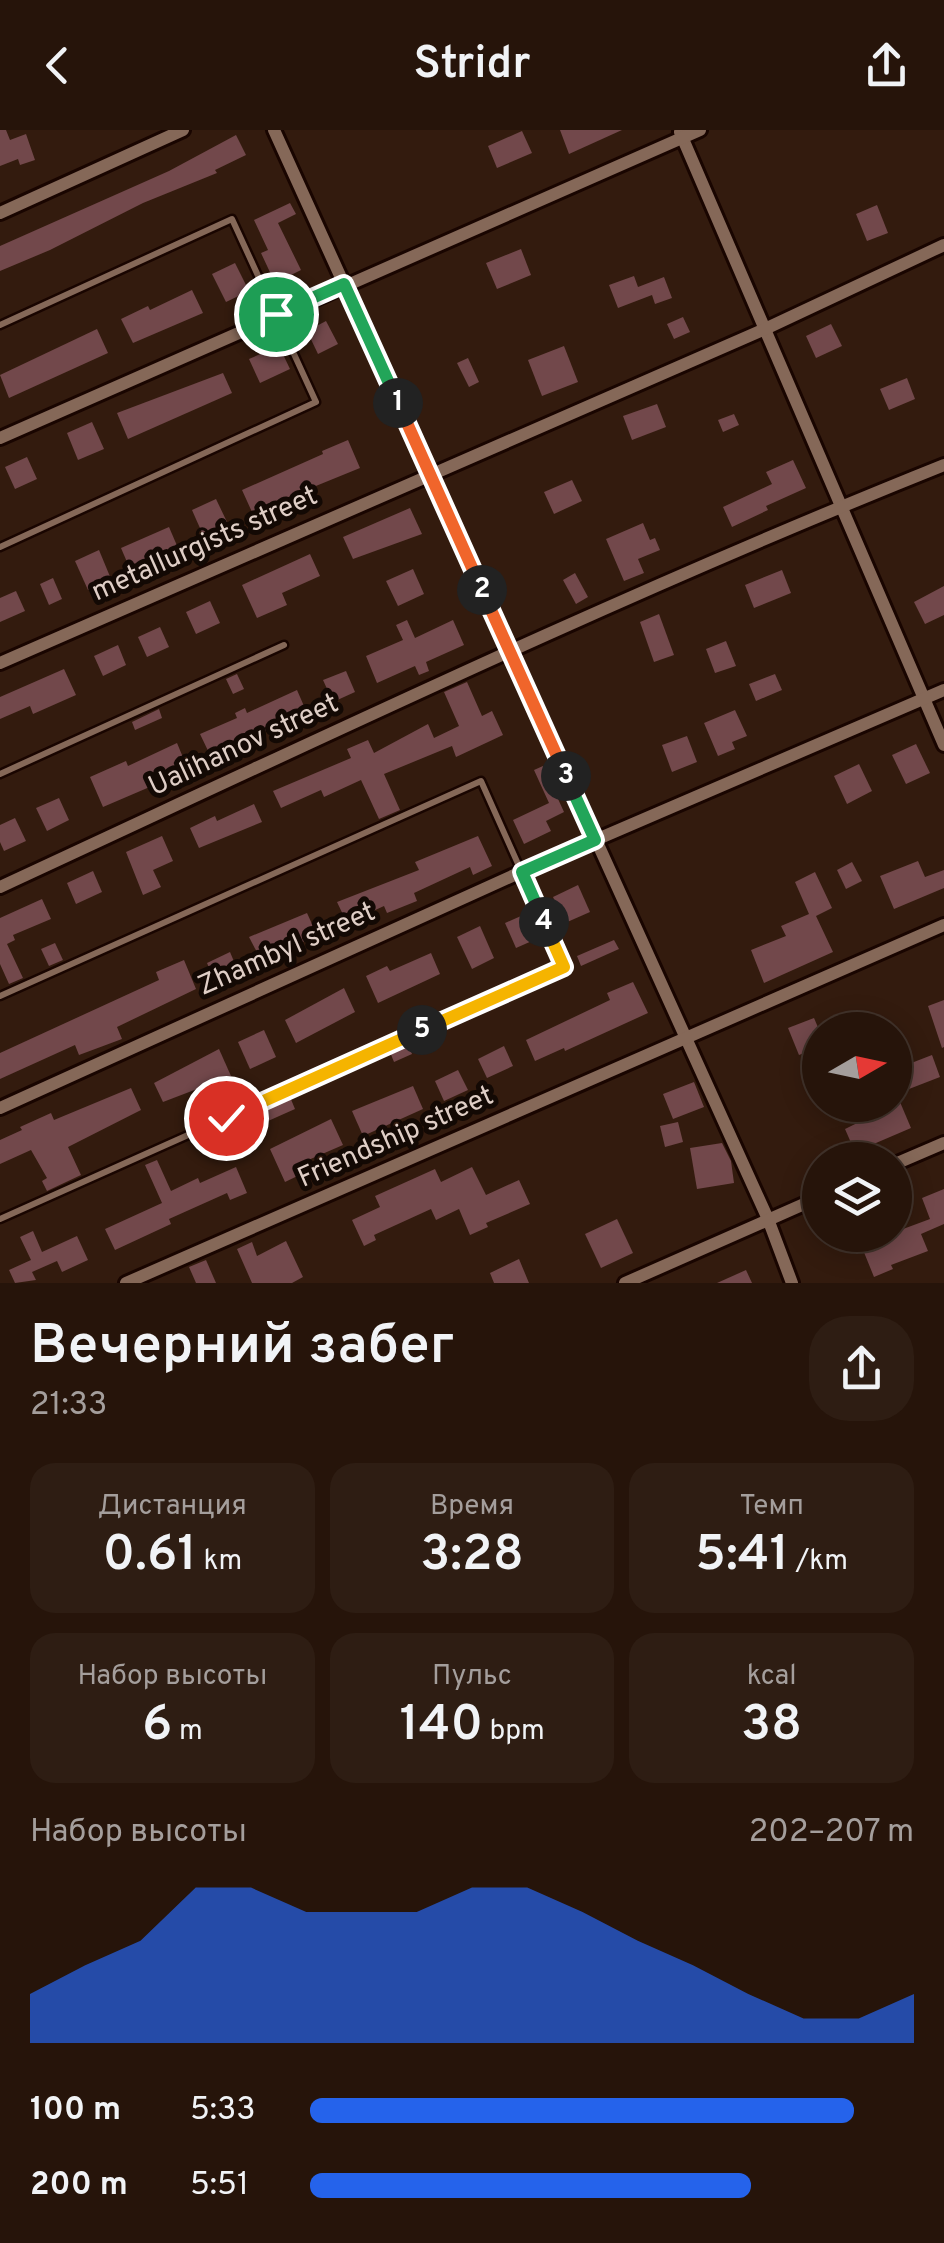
<!DOCTYPE html>
<html lang="ru">
<head>
<meta charset="utf-8">
<style>
  body { margin:0; font-family:Overpass,sans-serif; background:#2e1d13; color:#f1f3f6; height:100vh; display:flex; flex-direction:column; font-size:38px; white-space:nowrap }
  * { box-sizing:border-box; margin:0 }
  p { font-size:32px; color:#a49e9c }
  .icon { flex:none; width:55px; height:55px; fill:none; stroke:currentColor; stroke-width:2; stroke-linecap:round; stroke-linejoin:round }
  .map { position:relative; height:1153px; overflow:hidden }
  .details { display:flex; flex-direction:column; background:#26140a; flex:1 }
  .details>* { flex:none }
  .needle { width:65px; rotate:81deg }
  .tools { position:absolute; left:802px; top:882px; display:grid; gap:20px }
  .tools a { display:grid; place-items:center; width:110px; height:110px; border-radius:50%; background:#26140a; box-shadow:0 5px 25px #0003,0 0 0 2px #42332b; font-size:50px }
  .pin { position:absolute; display:grid; place-items:center; width:85px; height:85px; color:#fff; margin:-42px; border:5px solid #fff; border-radius:50%; box-shadow:0 2px 10px #0007 }
  .km { position:absolute; width:50px; height:50px; margin:-25px; border-radius:50%; background:#222; color:#fff; font-size:28px; line-height:50px; text-align:center }
  .round { display:grid; place-items:center; flex:none; width:105px; height:105px; border-radius:40px; background:#2e1d13 }
  .head { display:flex; align-items:center; justify-content:space-between; height:170px; padding:0 30px }
  h1 { font-size:55px; font-weight:600; line-height:75px }
  .stats { display:grid; grid-template-columns:repeat(3,1fr); gap:15px; height:170px; padding:10px 30px }
  .stats div { display:grid; align-content:center; border-radius:25px; background:#2e1d13; text-align:center }
  .stats b { font-size:50px; font-weight:600 }
  .stats small { font-size:28px; font-weight:400 }
  .stats p { font-size:28px }
  .chart { height:280px; padding:20px 30px }
  .chart p { display:flex; justify-content:space-between }
  .chart svg { width:100%; height:180px; margin-top:10px; fill:#2563eb; opacity:.7 }
  ul { padding:0 30px; list-style:none; font-size:32px }
  li { display:grid; grid-template-columns:160px 120px 1fr; align-items:center; height:75px }
  li i { height:25px; border-radius:12px; background:#2563eb }
  header { display:flex; justify-content:space-between; align-items:center; height:130px; padding:0 30px; background:#26140a; font-size:45px; font-weight:600 }
  .map>svg:first-child { display:block }
</style>
</head>
<body>
<header><svg class="icon" aria-label="back" viewBox="0 0 24 24"><path d="M15 5l-7 7 7 7"/></svg>Stridr<svg class="icon" aria-label="share" viewBox="0 0 24 24"><path d="M12 15V3M7 8l5-5 5 5M5 13v7h14v-7"/></svg></header>
<div class="map">
<svg width="944" height="1153" viewBox="0 0 944 1153">
  <rect width="100%" height="100%" fill="#331b0e"/>
  <g fill="#72484b">
    <path d="M0,0H6L10,10L26,4L35,30L20,35L18,29L0,36Z"/>
    <path d="M560,0H622L569,24Z"/>
    <path d="M522,1L532,23L497,38L488,16Z"/>
    <path d="M236,5L246,25L215,40L217,43L143,73L50,120L0,141V116L169,41Z"/>
    <path d="M290,73L296,84L278,93L301,140L275,153L261,123L268,120L254,90Z"/>
    <path d="M877,75L888,103L867,111L856,84Z"/>
    <path d="M521,119L531,145L497,159L486,133Z"/>
    <path d="M235,133L249,161L226,172L212,144Z"/>
    <path d="M634,146L638,157L664,147L672,168L655,174L652,165L618,178L609,155Z"/>
    <path d="M192,160L203,183L133,213L121,189L148,176L150,180Z"/>
    <path d="M683,187L690,202L674,209L667,194Z"/>
    <path d="M326,191L338,214L318,224L307,201Z"/>
    <path d="M831,194L842,216L816,228L806,206Z"/>
    <path d="M97,199L108,223L9,268L0,245Z"/>
    <path d="M279,216L290,239L260,253L249,229Z"/>
    <path d="M564,216L578,252L542,266L528,230Z"/>
    <path d="M468,228L479,252L469,257L457,233Z"/>
    <path d="M223,243L232,263L128,309L117,283Z"/>
    <path d="M907,248L915,269L889,280L880,259Z"/>
    <path d="M657,274L666,297L632,310L623,286Z"/>
    <path d="M734,284L739,295L723,302L718,290Z"/>
    <path d="M92,292L104,319L78,330L67,303Z"/>
    <path d="M348,310L360,338L252,382L242,360L323,324L322,321Z"/>
    <path d="M27,327L37,349L15,359L5,337Z"/>
    <path d="M793,330L806,358L766,376L768,380L732,397L723,377L772,354L766,342Z"/>
    <path d="M572,350L582,371L554,384L544,362Z"/>
    <path d="M216,369L228,394L203,405L192,380Z"/>
    <path d="M410,378L422,404L353,429L343,407Z"/>
    <path d="M643,393L650,410L655,408L660,420L638,429L644,443L624,451L606,409Z"/>
    <path d="M169,397L178,418L130,439L121,418Z"/>
    <path d="M99,420L111,449L88,460L75,431Z"/>
    <path d="M310,424L320,446L282,463L287,475L257,488L242,455Z"/>
    <path d="M413,439L424,464L398,476L386,451Z"/>
    <path d="M782,440L791,463L754,478L745,455Z"/>
    <path d="M575,443L588,467L576,474L563,450Z"/>
    <path d="M53,448L62,469L49,475L40,454Z"/>
    <path d="M944,456V485L925,494L914,472Z"/>
    <path d="M16,461L25,481L0,492V468Z"/>
    <path d="M210,471L220,493L196,504L186,482Z"/>
    <path d="M659,484L674,525L654,532L640,492Z"/>
    <path d="M407,490L415,508L453,490L464,515L426,532L429,541L419,545L415,536L377,553L366,526L403,510L396,495Z"/>
    <path d="M160,497L169,517L147,527L138,507Z"/>
    <path d="M726,511L736,536L715,543L706,519Z"/>
    <path d="M118,515L126,535L103,546L94,526Z"/>
    <path d="M64,539L76,565L33,584L30,576L0,589V567Z"/>
    <path d="M346,541L355,562L333,572L323,550Z"/>
    <path d="M237,544L244,559L233,564L226,549Z"/>
    <path d="M775,544L782,560L756,571L749,554Z"/>
    <path d="M467,552L482,586L492,581L503,605L456,627L452,616L384,644L400,680L379,689L361,650L324,667L321,660L281,678L273,661L351,628L347,619L368,610L374,623L428,594L434,608L459,596L444,562Z"/>
    <path d="M297,560L307,583L257,605L261,614L251,619L247,611L211,627L200,604L237,588L235,583L245,578L247,583Z"/>
    <path d="M159,579L162,588L135,600L132,592Z"/>
    <path d="M735,580L747,606L732,612L735,619L718,626L704,593Z"/>
    <path d="M687,606L697,632L672,642L662,615Z"/>
    <path d="M177,613L187,637L161,649L164,656L154,661L152,656L103,677L90,647L126,631L128,636Z"/>
    <path d="M916,614L930,643L906,654L892,625Z"/>
    <path d="M859,634L872,661L847,674L834,646Z"/>
    <path d="M543,636L564,682L546,691L551,701L524,714L513,690L549,673L534,640Z"/>
    <path d="M59,668L69,690L47,701L36,678Z"/>
    <path d="M254,674L262,692L199,718L190,698L215,686L217,691Z"/>
    <path d="M15,688L26,711L4,721L0,712V695Z"/>
    <path d="M162,706L173,731L153,740L161,757L143,765L126,722Z"/>
    <path d="M478,706L492,736L473,745L470,737L414,763L417,771L387,783L384,776L347,793L337,772L419,740L415,732Z"/>
    <path d="M918,731L925,747L944,740V758L894,779L880,746Z"/>
    <path d="M852,732L862,751L846,759L837,740Z"/>
    <path d="M93,741L102,762L76,774L67,753Z"/>
    <path d="M815,742L832,778L816,786L833,822L764,853L751,820L786,806L781,796L809,784L795,752Z"/>
    <path d="M578,755L590,782L565,793L553,767Z"/>
    <path d="M42,769L51,789L13,805L15,810L7,814L23,848L9,854L0,834V788Z"/>
    <path d="M530,782L541,807L516,818L505,793Z"/>
    <path d="M307,783L317,805L262,832L249,807Z"/>
    <path d="M480,796L494,828L472,839L457,807Z"/>
    <path d="M614,810L619,819L581,836L577,826Z"/>
    <path d="M55,813L63,830L49,836L41,819Z"/>
    <path d="M230,822L238,841L215,851L207,833Z"/>
    <path d="M431,823L440,844L378,873L366,846L387,836L390,841Z"/>
    <path d="M184,830L196,859L117,897L122,909L79,925L75,915L0,949V923L159,850L156,842Z"/>
    <path d="M633,852L648,883L565,921L564,918L535,931L526,910L610,870L607,863Z"/>
    <path d="M344,858L355,882L296,913L285,890Z"/>
    <path d="M944,870V917L942,918L928,876Z"/>
    <path d="M814,888L820,902V917L799,925L788,898Z"/>
    <path d="M264,900L276,927L250,939L238,912Z"/>
    <path d="M408,914L412,924L394,932L390,922Z"/>
    <path d="M504,916L513,936L487,948L478,929Z"/>
    <path d="M219,919L231,946L163,972L154,953Z"/>
    <path d="M932,925L940,947L909,959L901,937Z"/>
    <path d="M458,940L468,960L444,971L435,951Z"/>
    <path d="M694,952L704,977L673,989L663,964Z"/>
    <path d="M413,956L423,979L363,1006L352,981Z"/>
    <path d="M131,958L141,980L68,1017L81,1045L47,1061L42,1051L47,1048L31,1020L0,1034V1010L22,1000L20,997L51,983L54,990Z"/>
    <path d="M290,967L295,979L248,1000L242,988Z"/>
    <path d="M900,972L911,998L855,1022L845,999Z"/>
    <path d="M331,989L343,1015L306,1031L310,1040L285,1052L270,1019Z"/>
    <path d="M678,992L683,1012L665,1017L660,996Z"/>
    <path d="M722,1013L731,1031L734,1053L697,1059L690,1018Z"/>
    <path d="M157,1030L171,1061L198,1048L200,1053L236,1037L247,1063L230,1070L227,1063L169,1089L171,1094L115,1120L105,1099L162,1073L145,1035Z"/>
    <path d="M472,1037L486,1065L519,1050L530,1074L486,1093L488,1097L470,1105L459,1079L436,1090L431,1079L374,1105L376,1110L364,1116L352,1090L380,1077L375,1066L435,1039L441,1052Z"/>
    <path d="M944,1059V1094L921,1104L928,1121L891,1135L893,1139L874,1147L857,1105H895V1102L930,1089L922,1068Z"/>
    <path d="M617,1089L633,1123L601,1138L585,1104Z"/>
    <path d="M33,1101L42,1122L77,1106L88,1130L62,1142L57,1131L32,1142L36,1150L15,1153L9,1140L31,1130L20,1107Z"/>
    <path d="M286,1111L303,1147L292,1153H252L237,1119L252,1112L257,1126Z"/>
    <path d="M519,1129L529,1153H494L490,1143Z"/>
    <path d="M206,1130L216,1153H196L189,1137Z"/>
    <path d="M746,1140L752,1153H717Z"/>
  </g>
  <g fill="none" stroke-linecap="round" stroke-linejoin="round">
    <g stroke="#190500" stroke-width="11">
      <g id="service">
        <path d="M0,195L232,89L316,272L0,417"/>
        <path d="M0,644L284,515"/>
        <path d="M0,866L481,651L564,837L0,1089"/>
      </g>
    </g>
    <g stroke="#190500" stroke-width="18">
      <g id="minor">
        <path d="M274,0L768,1089L792,1153"/>
        <path d="M680,2L944,615"/>
        <path d="M0,83L183,0"/>
        <path d="M0,308L700,0"/>
        <path d="M0,533L765,199L944,115"/>
        <path d="M0,757C313,612 624,463 944,335"/>
        <path d="M0,978L521,742L944,560"/>
        <path d="M895,1034L944,1013"/>
        <path d="M126,1153L944,795"/>
        <path d="M625,1153L820,1067"/>
      </g>
    </g>
    <use href="#service" stroke="#856858" stroke-width="6"/>
    <use href="#minor" stroke="#856858" stroke-width="12"/>
  </g>
  <g fill="none" stroke-linecap="round" stroke-linejoin="round">
    <g stroke="#fff" stroke-width="20">
      <path id="split-1" d="M276,184L344,154L398,273"/>
    </g>
    <g stroke="#fff" stroke-width="20">
      <path id="split-2" d="M398,273L482,460"/>
    </g>
    <g stroke="#fff" stroke-width="20">
      <path id="split-3" d="M482,460L566,646"/>
    </g>
    <g stroke="#fff" stroke-width="20">
      <path id="split-4" d="M544,792L522,742L595,710L566,646"/>
    </g>
    <g stroke="#fff" stroke-width="20">
      <path id="split-5" d="M422,900L564,837L544,792"/>
    </g>
    <g stroke="#fff" stroke-width="20">
      <path id="split-6" d="M226,988L422,900"/>
    </g>
    <use href="#split-1" stroke="#22a559" stroke-width="12"/>
    <use href="#split-2" stroke="#f0652b" stroke-width="12"/>
    <use href="#split-3" stroke="#f0652b" stroke-width="12"/>
    <use href="#split-4" stroke="#22a559" stroke-width="12"/>
    <use href="#split-5" stroke="#f5b400" stroke-width="12"/>
    <use href="#split-6" stroke="#f5b400" stroke-width="12"/>
  </g>
  <g text-anchor="middle" dominant-baseline="central" stroke-width="10" stroke-linejoin="round" paint-order="stroke">
    <g font-size="28" fill="#dfcec6" stroke="#130904">
      <text transform="translate(205 415) rotate(-24)">metallurgists street</text>
      <text transform="translate(244 616) rotate(-25)">Ualihanov street</text>
      <text transform="translate(287 820) rotate(-24)">Zhambyl street</text>
      <text transform="translate(396 1008) rotate(-24)">Friendship street</text>
    </g>
  </g>
</svg>
<div class="tools">
<a><svg class="needle" viewBox="-14 -14 28 28"><path d="M0-13l5 13h-10z" fill="#e53935"/><path d="M0 13l5-13h-10z" fill="#a49e9c"/></svg></a>
<a><svg class="icon" aria-label="layers" viewBox="0 0 24 24"><path d="M12 4l9 5-9 5-9-5zM3 14l9 5 9-5"/></svg></a>
</div>
<div class="pin" style="left:276px;top:184px;background:#1e9e55"><svg class="icon" aria-label="arrive" viewBox="0 0 24 24"><path d="M6 21V4h12l-3 4 3 4H6"/></svg></div>
<div class="pin" style="left:226px;top:988px;background:#d93025"><svg class="icon" aria-label="check" viewBox="0 0 24 24"><path d="M5 12l5 5 9-10"/></svg></div>
<b class="km" style="left:398px;top:273px">1</b>
<b class="km" style="left:482px;top:460px">2</b>
<b class="km" style="left:566px;top:646px">3</b>
<b class="km" style="left:544px;top:792px">4</b>
<b class="km" style="left:422px;top:900px">5</b>
</div>
<section class="details">
<div class="head"><div><h1>Вечерний забег</h1><p>21:33</p></div><a class="round"><svg class="icon" aria-label="share" viewBox="0 0 24 24"><path d="M12 15V3M7 8l5-5 5 5M5 13v7h14v-7"/></svg></a></div>
<div class="stats">
<div><p>Дистанция</p><b>0.61<small> km</small></b></div>
<div><p>Время</p><b>3:28</b></div>
<div><p>Темп</p><b>5:41<small> /km</small></b></div>
</div>
<div class="stats">
<div><p>Набор высоты</p><b>6<small> m</small></b></div>
<div><p>Пульс</p><b>140<small> bpm</small></b></div>
<div><p>kcal</p><b>38</b></div>
</div>
<div class="chart"><p><span>Набор высоты</span>202–207 m</p>
<svg viewBox="0 0 160 44" preserveAspectRatio="none"><path d="M0 44V32L10 25L20 19L30 6L40 6L50 12L60 12L70 12L80 6L90 6L100 12L110 19L120 25L130 32L140 38L150 38L160 32V44z"/></svg>
</div>
<ul>
<li><b>100 m</b>5:33<i style="width:90%"></i></li>
<li><b>200 m</b>5:51<i style="width:73%"></i></li>
</ul>
</section>
</body>
</html>
